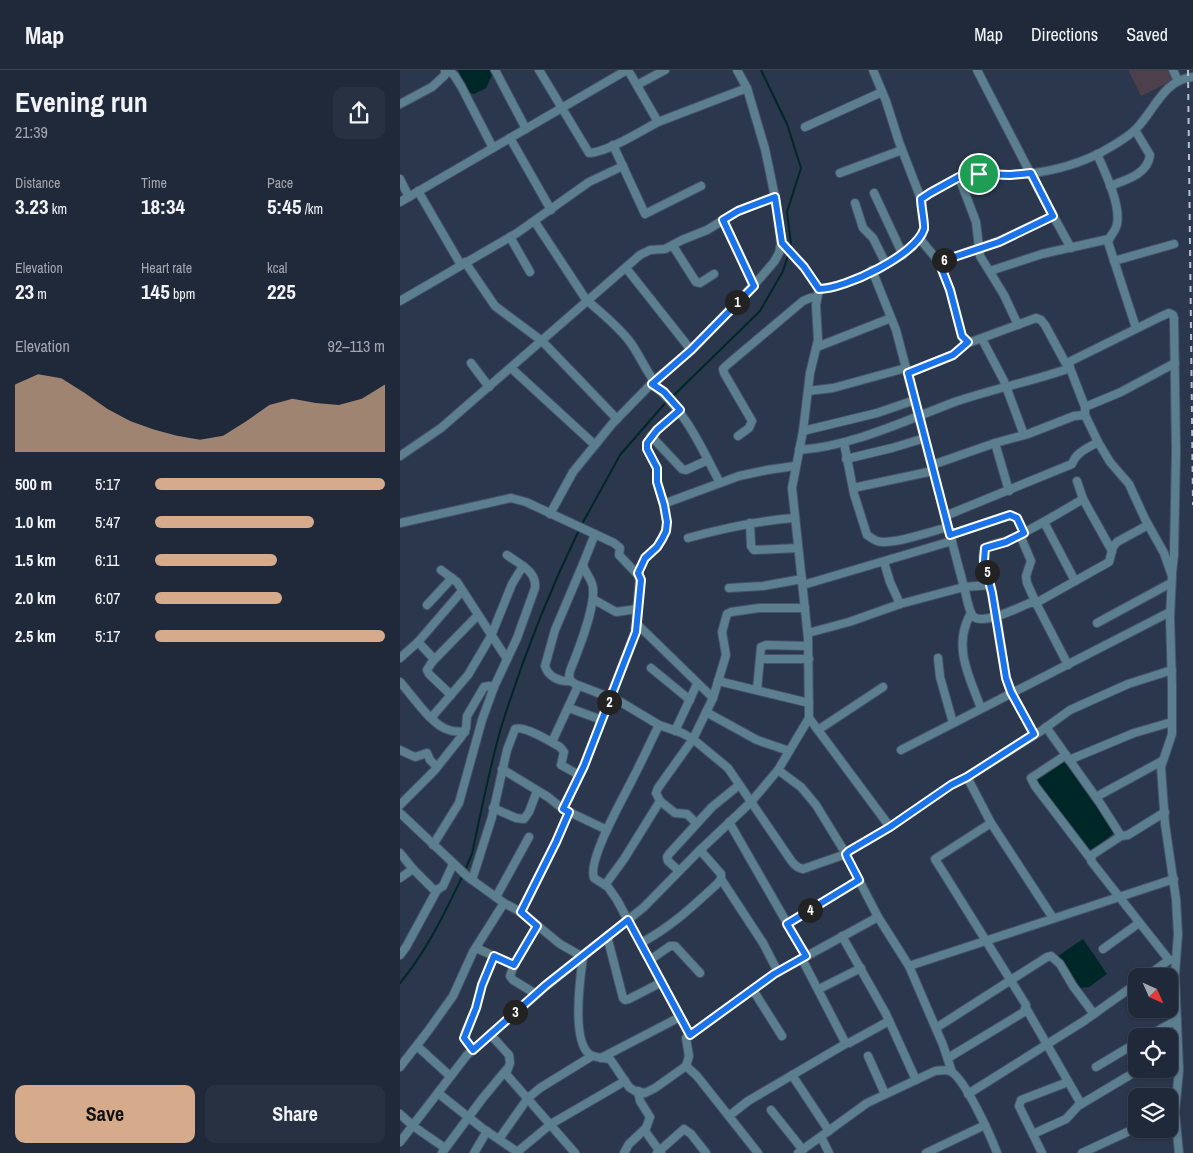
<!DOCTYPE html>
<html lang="en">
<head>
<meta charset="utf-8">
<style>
  body { margin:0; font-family:"Archivo Narrow",sans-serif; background:#283142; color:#f1f3f6; height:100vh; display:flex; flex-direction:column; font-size:19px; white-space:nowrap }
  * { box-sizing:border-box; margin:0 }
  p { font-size:16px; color:#a2a6af }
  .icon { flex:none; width:28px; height:28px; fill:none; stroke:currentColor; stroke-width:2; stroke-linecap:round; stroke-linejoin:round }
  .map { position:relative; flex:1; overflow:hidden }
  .details { display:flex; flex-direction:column; background:#20293a; width:400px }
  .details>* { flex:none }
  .needle { width:32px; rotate:135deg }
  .fabs { position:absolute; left:728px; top:898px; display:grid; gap:10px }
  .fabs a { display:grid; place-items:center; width:50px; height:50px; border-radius:10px; background:#20293a; box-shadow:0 1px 4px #0004,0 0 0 1px #3d4554; font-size:25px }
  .pin { position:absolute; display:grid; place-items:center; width:42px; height:42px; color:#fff; margin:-21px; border:2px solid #fff; border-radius:50%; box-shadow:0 1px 5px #0007 }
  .km { position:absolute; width:25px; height:25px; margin:-12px; border-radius:50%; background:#222; color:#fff; font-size:14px; line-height:25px; text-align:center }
  .round { display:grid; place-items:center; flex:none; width:52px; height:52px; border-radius:10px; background:#283142 }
  .summary { display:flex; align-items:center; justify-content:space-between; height:85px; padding:0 15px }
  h1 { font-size:28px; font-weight:700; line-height:38px }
  .figures { display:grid; grid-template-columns:repeat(3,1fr); gap:8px; height:85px; padding:5px 15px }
  .figures div { display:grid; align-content:center }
  .figures b { font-size:21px; font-weight:700 }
  .figures small { font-size:14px; font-weight:400 }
  .figures p { font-size:14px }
  .chart { height:140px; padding:10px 15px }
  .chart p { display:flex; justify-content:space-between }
  .chart svg { width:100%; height:90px; margin-top:5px; fill:#d6ab8b; opacity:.7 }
  .button { display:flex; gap:10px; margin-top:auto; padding:10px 15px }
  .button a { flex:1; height:58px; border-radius:10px; background:#d6ab8b; color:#111; font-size:20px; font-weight:700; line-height:58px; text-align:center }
  .button a+a { background:#283142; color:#f1f3f6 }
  ul { padding:0 15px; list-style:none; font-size:16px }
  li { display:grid; grid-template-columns:80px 60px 1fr; align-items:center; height:38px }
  li i { height:12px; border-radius:6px; background:#d6ab8b }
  header { display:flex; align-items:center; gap:30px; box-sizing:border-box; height:70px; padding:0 25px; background:#20293a; border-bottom:1px solid #3d4554 }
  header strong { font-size:24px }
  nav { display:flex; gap:28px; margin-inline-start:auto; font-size:18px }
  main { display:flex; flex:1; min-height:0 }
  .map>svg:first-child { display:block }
</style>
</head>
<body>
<header>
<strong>Map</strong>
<nav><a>Map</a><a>Directions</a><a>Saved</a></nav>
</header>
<main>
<section class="details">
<div class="summary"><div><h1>Evening run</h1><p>21:39</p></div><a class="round"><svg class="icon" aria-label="share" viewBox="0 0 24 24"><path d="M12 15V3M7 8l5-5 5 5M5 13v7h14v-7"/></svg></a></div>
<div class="figures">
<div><p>Distance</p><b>3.23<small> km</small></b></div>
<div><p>Time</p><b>18:34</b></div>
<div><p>Pace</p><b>5:45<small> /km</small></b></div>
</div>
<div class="figures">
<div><p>Elevation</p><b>23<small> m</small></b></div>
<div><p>Heart rate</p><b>145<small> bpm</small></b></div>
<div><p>kcal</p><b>225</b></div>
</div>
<div class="chart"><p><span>Elevation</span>92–113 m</p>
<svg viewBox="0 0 160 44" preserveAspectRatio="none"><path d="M0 44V11L10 6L20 8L30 15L40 23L50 29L60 33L70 36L80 38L90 36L100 29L110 21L120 18L130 20L140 21L150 18L160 11V44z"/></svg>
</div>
<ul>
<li><b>500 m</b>5:17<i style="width:100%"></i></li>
<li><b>1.0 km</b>5:47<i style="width:69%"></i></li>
<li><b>1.5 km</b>6:11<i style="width:53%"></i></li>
<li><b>2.0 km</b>6:07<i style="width:55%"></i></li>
<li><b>2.5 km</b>5:17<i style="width:100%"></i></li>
</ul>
<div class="button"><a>Save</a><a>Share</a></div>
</section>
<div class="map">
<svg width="793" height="1083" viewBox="0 0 793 1083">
  <rect width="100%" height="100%" fill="#2a374d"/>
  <path fill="#4d3f4c" d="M728,0H769L774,10L741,26Z"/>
  <g fill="#002727">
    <path d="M58,0H89L92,5L86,18L74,24L68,22Z"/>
    <path d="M662,689L690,725L714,763L689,783L634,709Z"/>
    <path d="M683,869L707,904L689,917L677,918L658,886Z"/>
  </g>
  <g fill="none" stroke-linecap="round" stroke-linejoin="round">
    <g stroke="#002727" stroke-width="2">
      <path d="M361,0L387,54L401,98L387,142L391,174L390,178"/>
      <path d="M271,328L360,241L383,201L388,185"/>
      <path d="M181,456L220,385L267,331"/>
      <path d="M65,800L72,784C81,742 89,700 101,658C122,590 148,524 179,460"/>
      <path d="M0,913C27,881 45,842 63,805"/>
    </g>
    <g stroke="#465367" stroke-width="10">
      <g id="minor">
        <path d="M48,0L54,5L61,16L93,78"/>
        <path d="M95,0L126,59"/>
        <path d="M139,0L189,83C208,82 241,61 258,52"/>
        <path d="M337,0L347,18"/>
        <path d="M473,0L486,31L499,72L521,129"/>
        <path d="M577,0L639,120L671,178"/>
        <path d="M773,0L778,11"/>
        <path d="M237,15L265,0"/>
        <path d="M0,34L32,17L45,5V0"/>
        <path d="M405,57L482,22"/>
        <path d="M110,68L151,140"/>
        <path d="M213,75L245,144L301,116"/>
        <path d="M697,84C705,102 721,135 717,154C716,161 710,165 708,172L736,258"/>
        <path d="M440,103L502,80"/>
        <path d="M559,107L576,152L580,186L604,225L618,255"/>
        <path d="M0,109L9,127"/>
        <path d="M710,116C726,110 748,104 750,85L735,60"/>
        <path d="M18,121L61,195"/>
        <path d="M474,123L503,185"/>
        <path d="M0,132L227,0"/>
        <path d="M455,133L463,158L473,168L486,194"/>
        <path d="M323,150L354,215"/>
        <path d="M135,152L187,231"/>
        <path d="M110,167L130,202"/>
        <path d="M381,173L404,197L419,219C445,219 516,185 524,159C525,156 521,136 521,129C538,117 559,105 580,104C590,103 600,105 610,105C640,104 671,97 698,84C711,77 726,69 736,59C754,41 764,9 793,7"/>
        <path d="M273,176L296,212L300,213L314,204"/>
        <path d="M714,191L774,174"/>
        <path d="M65,192L95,236L142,271L217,349"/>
        <path d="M539,192L599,171L653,146"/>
        <path d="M226,198L291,280"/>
        <path d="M472,200L496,260L531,393L535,394L595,373L628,364L674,346L685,345L698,372L710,392L729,414L745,449L764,483L772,506L770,547L772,615V664L761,697L765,754L776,829L778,864L775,904L779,1000L775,1042L779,1083"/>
        <path d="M590,201L642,184L709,169"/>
        <path d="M0,231L117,163L189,112L223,96"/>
        <path d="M188,231C202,244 218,256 230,272C239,284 245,299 254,311"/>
        <path d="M582,269L604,311L624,365"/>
        <path d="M417,277L491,248"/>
        <path d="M71,293L89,317"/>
        <path d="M111,298L195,375"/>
        <path d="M507,303L553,285L568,272"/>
        <path d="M252,314C285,339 301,377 320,413"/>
        <path d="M408,321L433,318L506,298"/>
        <path d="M685,337L721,322L775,293"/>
        <path d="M685,345V337L670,298L669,292L760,247L769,243L773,245L774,248L776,381L774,485L772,503"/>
        <path d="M403,361L477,343L515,330"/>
        <path d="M251,366L282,399L286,400L308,390"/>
        <path d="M338,366L349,358L352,351L324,303L323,299L327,295L403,231L410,228L417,227"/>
        <path d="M444,373L454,424L467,465C470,467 474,470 477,471C490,476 533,461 548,457"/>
        <path d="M595,373L609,421"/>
        <path d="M399,380C452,376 502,352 552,333C591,319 631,312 670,298L665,292L645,255L641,250L636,248L571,272L565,271L562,266L550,220L539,192L520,169"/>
        <path d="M0,386L41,358L240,185L250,180L265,179L282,170L307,160L338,141L375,127"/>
        <path d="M446,389L492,378L525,368"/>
        <path d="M531,393L564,517L590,515"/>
        <path d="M677,411L683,429L712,481"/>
        <path d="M453,418L533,401"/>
        <path d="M264,435L257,412V398L247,379V373L257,360L280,340"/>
        <path d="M150,444L173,402L212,354L254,311L291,280L354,215L374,192L379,183L381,173L375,127L365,79L347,18L258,52L228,0"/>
        <path d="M545,446L672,394C676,382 688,378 698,372"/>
        <path d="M644,452L675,511"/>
        <path d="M0,453L111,428L126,432L214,473L220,478L219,485L240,507L235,562L184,696L163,739"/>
        <path d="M350,453L351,476L354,480L398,478"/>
        <path d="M195,464L183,494C184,503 193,509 193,519C195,539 178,581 170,601L169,607L171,611L175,614L219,631L259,655L282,663L293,669L328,698L386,783C391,790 394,797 403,799L446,784L416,735L401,717L378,700"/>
        <path d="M550,465L610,445L617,448L624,463"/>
        <path d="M620,465L631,491L626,506L627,513L636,533L709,492L713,477L717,472L748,455"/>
        <path d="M288,468C324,458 357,451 394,448"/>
        <path d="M484,492L490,512L500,534"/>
        <path d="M41,500L57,512L107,589"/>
        <path d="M238,503L245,488L257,477L266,461L267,452L264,435L266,433L339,406L367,400L395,396"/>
        <path d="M403,515L552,471"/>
        <path d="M329,518L363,516L402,509"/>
        <path d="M193,529L216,542L237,539"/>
        <path d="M27,535L52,508"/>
        <path d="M571,543C552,576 569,606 581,638"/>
        <path d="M697,553L771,513"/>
        <path d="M237,554L313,628"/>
        <path d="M408,563L449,552L500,534L564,517C566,523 569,544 574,547C585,555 619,537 630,533H636L668,595"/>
        <path d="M18,572L34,589L27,600L29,604L51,625"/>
        <path d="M0,588L18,572L62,521"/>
        <path d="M538,588L540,607L553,653"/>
        <path d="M360,589H409"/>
        <path d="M33,591L78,545"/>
        <path d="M251,598L290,630"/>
        <path d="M171,611C160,612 148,607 145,596L155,560L183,494"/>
        <path d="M318,611L409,633"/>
        <path d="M0,612C12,625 32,656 49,660C53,662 60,661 65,662"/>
        <path d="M357,620L361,577L366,575L408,576"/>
        <path d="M169,638L202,650"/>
        <path d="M306,642L357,670L389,681"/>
        <path d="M31,648L68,605L91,566L112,514L123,496"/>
        <path d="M409,648L490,757"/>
        <path d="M259,655C250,673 242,691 233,708C224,727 187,790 194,808L208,817L217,830L290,965"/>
        <path d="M646,657L700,733L721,766L728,765L765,742"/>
        <path d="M418,660L483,617"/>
        <path d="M275,661L297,614"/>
        <path d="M634,664L611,622L606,608C600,576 598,542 589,510C587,502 580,488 585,480C589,473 602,473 609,470C635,458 659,443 683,429"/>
        <path d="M152,672L178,616"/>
        <path d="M0,680L15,687L27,683L30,690L37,697"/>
        <path d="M501,680L770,542"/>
        <path d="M666,685L631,708L635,716L690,788"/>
        <path d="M669,690L734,663L772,652"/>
        <path d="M102,699L148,727L163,739L207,760"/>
        <path d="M567,707L591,753"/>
        <path d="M696,727L762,691"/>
        <path d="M0,735L34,701L61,667L66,658L67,646L84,617L89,616L94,617"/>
        <path d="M93,738L116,748L124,749L129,742L137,721"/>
        <path d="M0,743L68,807L104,833L121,842L160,874L183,887"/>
        <path d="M329,752L406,886"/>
        <path d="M296,753L287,744L275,743L260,731L256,723L258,718L293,669L313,628L326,585L322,562L327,544L331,542L359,538H405"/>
        <path d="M721,766L692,785L691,791L769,890H776"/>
        <path d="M33,775L59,733L82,650L94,617L117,568L135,518C137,501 119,494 107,485"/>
        <path d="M0,783L13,799"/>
        <path d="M279,801L268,791L267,787L269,784L312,737L339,715"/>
        <path d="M0,808L13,799L33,819L37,820L43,816L53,794"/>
        <path d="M321,809L363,873L378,902"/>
        <path d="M72,810L92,747L107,680L115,659C124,655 151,672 160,677L164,682L161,695L179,705"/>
        <path d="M205,815L224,789L260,731"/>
        <path d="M96,827L129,767"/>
        <path d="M121,842L156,772L169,742"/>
        <path d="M478,847L509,896L774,809"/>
        <path d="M387,854L459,810"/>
        <path d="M207,866L223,928L225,930L229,929L262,912"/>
        <path d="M442,866L486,944L516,1010"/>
        <path d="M241,873C271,857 292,837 317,814L321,809V804L300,780"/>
        <path d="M76,878L114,895"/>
        <path d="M703,879L739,853"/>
        <path d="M0,885L6,877L37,820"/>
        <path d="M183,887C180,908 172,967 188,983C193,988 203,988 210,989L229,1017L235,1021L245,1023L255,1018L286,996L289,986L286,968L374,904L478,847L447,787L446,784L449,781L490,757L551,715L567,707L641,661L670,640L728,614L772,600"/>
        <path d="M402,889L445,972L449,973L489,951"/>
        <path d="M250,890L270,876H275L300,903"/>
        <path d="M509,896L543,975L552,1002"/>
        <path d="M747,906L769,890"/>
        <path d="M419,919L461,898"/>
        <path d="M353,920L382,966"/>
        <path d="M136,924L113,910L110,906L114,895L137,856"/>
        <path d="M626,938L681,1034"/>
        <path d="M536,958L647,887L651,886L660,894L673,916L694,944"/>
        <path d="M90,964L109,985L110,993L106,1004L175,1083"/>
        <path d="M748,966L777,950"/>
        <path d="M17,976L50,1006"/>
        <path d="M73,980L66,971L65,963L76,938L82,915L94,886"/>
        <path d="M468,986L485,1024"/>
        <path d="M201,988L280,947"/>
        <path d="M548,988L624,942L626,935L535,789L591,753L653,848"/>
        <path d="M286,996L297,1006L358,1083"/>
        <path d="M0,997L28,961L53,926L73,882L104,833"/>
        <path d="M696,997L736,973"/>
        <path d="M392,1005L429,1061"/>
        <path d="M238,1021L240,1031L250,1047L245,1061L261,1083"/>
        <path d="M38,1023L82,1058L119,1083"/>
        <path d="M568,1024L684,951L736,914"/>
        <path d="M371,1040L403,1080"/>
        <path d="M0,1044L13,1056L45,1078"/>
        <path d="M329,1046L348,1031L447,973"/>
        <path d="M633,1064L666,1049L678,1036L740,999"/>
        <path d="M421,1067L429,1083"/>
        <path d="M99,1069L128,1028L140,1018L192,986"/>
        <path d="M0,1072L67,985L147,915L244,837L297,783L351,732L378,700L409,648L408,568L392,418L403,361L410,303L418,270L416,235L419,219"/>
        <path d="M117,1082L151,1054L225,1011"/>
        <path d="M42,1083L82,1029L106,1000"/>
        <path d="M74,1083L87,1061"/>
        <path d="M224,1083L229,1074L245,1059"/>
        <path d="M257,1083L284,1059L291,1064L306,1083"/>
        <path d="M398,1083L467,1033L535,1001C540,1001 545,999 550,1001C565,1008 591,1067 597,1083"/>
        <path d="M526,1083L585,1055"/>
        <path d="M642,1083L619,1036L621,1030L668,1012"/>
        <path d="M682,1083L736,1058"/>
      </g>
    </g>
    <use href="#minor" stroke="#5c7f8f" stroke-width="8"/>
    <path stroke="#b6c0d0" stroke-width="2" stroke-dasharray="6 6" stroke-linecap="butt" d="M788,0L793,435"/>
  </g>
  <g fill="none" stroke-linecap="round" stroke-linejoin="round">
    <g stroke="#fff" stroke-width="10">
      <path id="route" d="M631,103L653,146L599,172L539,192L550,220L562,266L568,272L553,285L508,303L550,465L610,445L617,448L624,463L606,472L585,478L584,491L592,523L606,608L611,622L634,664L567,707L551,715L490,757L449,781L446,784L447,787L459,810L387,854L406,886L374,904L290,965L228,850L146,915L73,980L64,968L76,938L82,915L94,886L114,895L137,856L121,842L156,772L169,742L163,739L184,696L236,562L241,510L238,503L245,488L257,477L262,469L266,461L267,452L264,435L257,412V398L247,379V373L257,360L280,340L264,322L252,314L291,280L354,216L323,150L338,141L375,127L382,173L404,197L419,219C445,219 516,185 524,159C525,156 521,136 521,129L530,123L559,107L579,104L610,105Z"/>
    </g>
    <use href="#route" stroke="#1a73e8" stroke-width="6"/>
  </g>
</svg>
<div class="fabs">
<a><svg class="needle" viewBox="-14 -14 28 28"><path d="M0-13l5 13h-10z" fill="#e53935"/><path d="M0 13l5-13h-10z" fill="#a2a6af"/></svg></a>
<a><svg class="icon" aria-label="locate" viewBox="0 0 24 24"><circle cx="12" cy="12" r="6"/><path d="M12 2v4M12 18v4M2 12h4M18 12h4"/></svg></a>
<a><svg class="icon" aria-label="layers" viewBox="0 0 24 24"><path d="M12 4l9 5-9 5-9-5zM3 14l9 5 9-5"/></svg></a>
</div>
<div class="pin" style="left:579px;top:104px;background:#1e9e55"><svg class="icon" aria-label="arrive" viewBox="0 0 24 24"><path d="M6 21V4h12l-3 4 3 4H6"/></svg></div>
<b class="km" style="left:337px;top:232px">1</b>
<b class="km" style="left:209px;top:632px">2</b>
<b class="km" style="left:115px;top:942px">3</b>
<b class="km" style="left:410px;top:840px">4</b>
<b class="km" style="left:587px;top:502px">5</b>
<b class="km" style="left:544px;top:190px">6</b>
</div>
</main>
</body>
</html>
